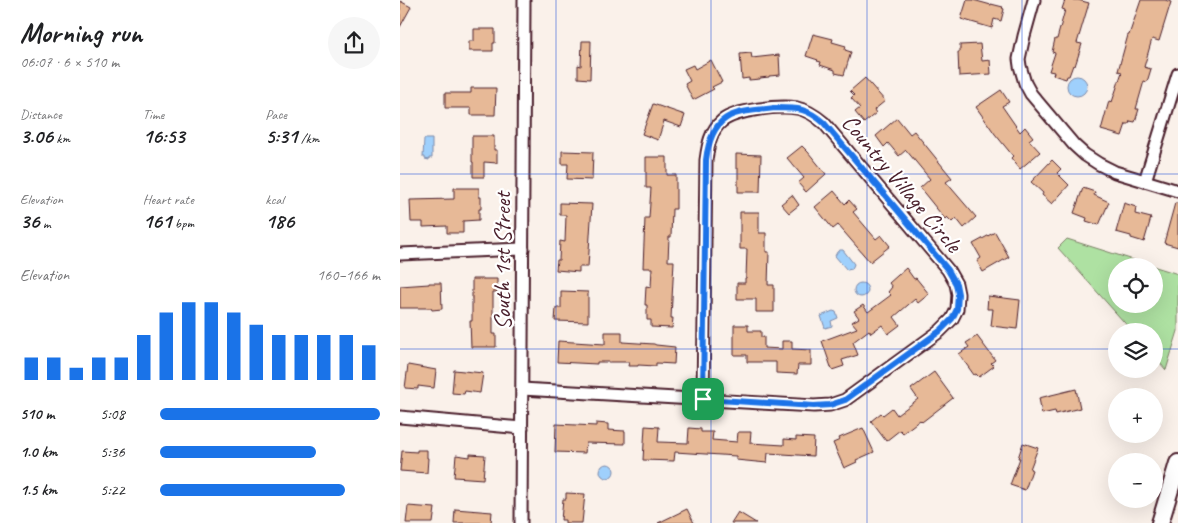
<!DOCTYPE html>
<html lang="en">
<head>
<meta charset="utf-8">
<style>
  body { margin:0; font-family:Caveat,sans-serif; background:#f6f6f6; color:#202124; height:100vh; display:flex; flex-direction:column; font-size:19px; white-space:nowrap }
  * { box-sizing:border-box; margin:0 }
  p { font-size:16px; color:#757577 }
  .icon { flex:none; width:28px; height:28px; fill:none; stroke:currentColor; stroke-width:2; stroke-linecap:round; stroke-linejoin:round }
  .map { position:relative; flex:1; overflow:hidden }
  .details { display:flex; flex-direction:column; background:#fff; width:400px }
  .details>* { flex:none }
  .tools { position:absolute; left:708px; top:258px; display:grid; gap:10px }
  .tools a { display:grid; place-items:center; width:55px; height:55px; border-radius:50%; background:#fff; box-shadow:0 5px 20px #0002; font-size:25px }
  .pin { position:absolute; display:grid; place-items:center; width:42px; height:42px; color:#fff; margin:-21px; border-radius:10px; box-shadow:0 2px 8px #0006 }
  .round { display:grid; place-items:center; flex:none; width:52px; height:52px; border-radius:26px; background:#f6f6f6 }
  .headline { display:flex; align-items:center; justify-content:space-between; height:85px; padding:0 20px }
  h1 { font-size:28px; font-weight:800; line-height:38px }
  .metrics { display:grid; grid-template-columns:repeat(3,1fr); gap:8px; height:85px; padding:5px 20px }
  .metrics div { display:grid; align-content:center }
  .metrics b { font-size:21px; font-weight:800 }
  .metrics small { font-size:14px; font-weight:400 }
  .metrics p { font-size:14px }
  .chart { height:140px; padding:10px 20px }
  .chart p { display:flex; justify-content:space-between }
  .chart svg { width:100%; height:90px; margin-top:5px; stroke:#1a73e8; stroke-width:6 }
  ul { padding:0 20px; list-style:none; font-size:16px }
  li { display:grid; grid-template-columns:80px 60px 1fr; align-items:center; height:38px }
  li i { height:12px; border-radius:6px; background:#1a73e8 }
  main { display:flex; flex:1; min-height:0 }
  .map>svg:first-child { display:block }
</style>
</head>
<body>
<main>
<section class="details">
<div class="headline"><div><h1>Morning run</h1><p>06:07 · 6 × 510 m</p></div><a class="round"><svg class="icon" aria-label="share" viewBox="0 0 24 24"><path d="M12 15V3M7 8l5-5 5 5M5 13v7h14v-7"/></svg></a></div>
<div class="metrics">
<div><p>Distance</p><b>3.06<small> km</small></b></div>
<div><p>Time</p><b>16:53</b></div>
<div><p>Pace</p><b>5:31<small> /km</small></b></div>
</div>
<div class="metrics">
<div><p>Elevation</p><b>36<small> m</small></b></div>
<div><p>Heart rate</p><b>161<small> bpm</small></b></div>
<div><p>kcal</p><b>186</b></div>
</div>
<div class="chart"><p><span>Elevation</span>160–166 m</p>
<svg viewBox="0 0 160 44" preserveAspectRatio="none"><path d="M5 44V33M15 44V33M25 44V38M35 44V33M45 44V33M55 44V22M65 44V11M75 44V6M85 44V6M95 44V11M105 44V17M115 44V22M125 44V22M135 44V22M145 44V22M155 44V27"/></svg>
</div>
<ul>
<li><b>510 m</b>5:08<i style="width:100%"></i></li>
<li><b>1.0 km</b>5:36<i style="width:71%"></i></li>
<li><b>1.5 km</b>5:22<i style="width:84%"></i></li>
</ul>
</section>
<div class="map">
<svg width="778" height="523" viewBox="0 0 778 523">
  <rect width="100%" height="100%" fill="#faf1ea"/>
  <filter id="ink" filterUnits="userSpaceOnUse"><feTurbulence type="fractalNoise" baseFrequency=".02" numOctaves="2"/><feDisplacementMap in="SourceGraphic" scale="10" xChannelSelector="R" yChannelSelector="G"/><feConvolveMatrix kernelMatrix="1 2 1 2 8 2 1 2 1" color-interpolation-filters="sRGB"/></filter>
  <g filter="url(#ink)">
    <path fill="#aee1a2" stroke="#7c8066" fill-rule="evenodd" d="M667,239L778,274V331L766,370L754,356V331H732L658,248ZM716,266H754V304H716Z"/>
    <g fill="#9fd0fc" stroke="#7d89a8">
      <circle cx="677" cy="86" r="10"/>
      <path d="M24,139H32V158H29V160L25,159V157H23Z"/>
      <path d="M440,250H443L454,264L452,269L447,270L435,256L437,252Z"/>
      <circle cx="461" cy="290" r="7"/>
      <path d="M433,311L436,312L438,318L431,321L432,326L425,328L421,316Z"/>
      <circle cx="207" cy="471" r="7"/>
    </g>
    <g fill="#e7b997" stroke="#4a1f2b">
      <path d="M567,0H573L591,5V4L603,7L602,8L604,9L601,21L594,19L592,28L561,19Z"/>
      <path d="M665,0H678L689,3L677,43L682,44L675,66L673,65L669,76H667L666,79L653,75L654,72L649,71L655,53L652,52L655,39H657L665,10L662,9Z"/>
      <path d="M741,0H765L771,2L759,41L752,39L744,67L751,69L747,82L744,81L736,109H739L735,122L730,121L729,124H726L722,136L701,130L709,101L712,102L722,72L718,71L728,35H729Z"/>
      <path d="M0,1L11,7L0,27Z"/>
      <path d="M74,29H95V43H93V51H69V41H74Z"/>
      <path d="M413,34L433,39L432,42L446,46L445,50L451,52L444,75L435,73V70L420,65L421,62L417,61L418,60L406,56Z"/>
      <path d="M182,41H191L190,79L178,78V65L181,66Z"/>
      <path d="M580,44L582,61L590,60L591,74L559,76L558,52H560V45Z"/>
      <path d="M351,53L352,58L379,55L380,75L369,76V77L360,78V79L349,80V78L342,79L340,54Z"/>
      <path d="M311,60L322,82L312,87L314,89L293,100L285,84L290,81L284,69L293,65L295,69Z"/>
      <path d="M465,78L485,101L474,110L476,113L464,123L455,112L460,108L451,98L454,95L450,91Z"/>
      <path d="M71,88H96L95,115H71V108H45V93H71Z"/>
      <path d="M601,90L609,102L602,106L620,132L625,127L633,137L629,140L640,152L620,169L611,158L613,156L595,134L576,107Z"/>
      <path d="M253,104L285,115L281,127L264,121L258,140L242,134Z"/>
      <path d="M497,118L510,134L514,131L552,178L546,182L576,217L564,228L556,218L552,222L547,217L545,219L520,188L530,179L506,150L499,156L488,143L484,147L476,136Z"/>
      <path d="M72,136H94V150H97V163L84,162V177H73V162H72Z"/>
      <path d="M402,146L408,152L426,174L406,192L398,183L404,178L387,158Z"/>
      <path d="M162,151L193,152L192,180L167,179L168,164H162Z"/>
      <path d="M336,154L361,155L360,192H338V168H336Z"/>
      <path d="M246,157H267V175H276V209H272L271,237H269L268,261H274L271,318H273L272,328L251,327V320H247V305H245L246,286L251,287L252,268H243L245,218H249L251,188H246Z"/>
      <path d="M652,160L661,169L657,173L669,185L652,204L642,195L643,193L631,182Z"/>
      <path d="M54,188H79V197H81V209H79V220L63,221V233H47V226L23,227V222H11L10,200L54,199Z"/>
      <path d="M683,188L695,192L694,195L709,202L699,225L686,221L687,218L674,213Z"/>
      <path d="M434,191L445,204L449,200L457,209L453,212L476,239L481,235L490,246L470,262L438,225L433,229L415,207Z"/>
      <path d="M392,195L399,205L389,213L381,204Z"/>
      <path d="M160,203L192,204L188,267H179V272L156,270L157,260H159L160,241L165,242L166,215H160Z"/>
      <path d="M724,203L736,207L735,214L751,218L744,242L731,238V236L716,232Z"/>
      <path d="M775,203H778V247L764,243Z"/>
      <path d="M340,212H359V233H366V252H369L368,285H374V312H356V299H337V283H345V278H346L347,249H340Z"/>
      <path d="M595,232L609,257L583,272L577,261L581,258L573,244Z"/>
      <path d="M506,268L514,279L516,278L529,294L518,303L515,299L494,317L500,325L488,334L482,325L471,333L469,330L453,342L458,355L442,360L444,366L432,370L422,341L457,328L452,322L459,318L454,311L463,305L468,312L491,295L488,292L492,287L489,283Z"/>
      <path d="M72,279H97V292H93V334H96V347H71L70,321H72Z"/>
      <path d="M29,283H41L42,309L32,310L31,308H0V286L29,284Z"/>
      <path d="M161,291L188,292V322L155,321L156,308H161Z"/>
      <path d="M588,296L620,300L617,329L591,326L593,309H587Z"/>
      <path d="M334,325H348V331H361V337H364V348L382,349V341H392V349L411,350V365H398L397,374L376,373V362H347V355H334Z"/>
      <path d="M205,332H222V342L254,344L256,345L275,347L274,364L256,363V366L238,365V366H228L229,362H197V364L157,362L158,341L205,344Z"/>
      <path d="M577,336L595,360L591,363L594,366L579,377L576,374L574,375L559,354L569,347L566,343Z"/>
      <path d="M8,365L36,370L34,388L18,386V389L5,388Z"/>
      <path d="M54,370L83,373L80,393L65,391L64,394L52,393Z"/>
      <path d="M534,372L553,398L522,422L520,420L503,433L500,430L486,441L471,421L481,413L483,415L492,408L497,415L518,399L511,389Z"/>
      <path d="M676,389L680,408L656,414L655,411L642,414L639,398Z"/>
      <path d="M196,423L208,424V430L225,431V444L186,443L185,453L155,452L156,424L196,426Z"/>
      <path d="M245,426L259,427L258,442L288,443L289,428L301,429V432H313L312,440L337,442L338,432H351L350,443L384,445V439L396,440V437L414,438L413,456L368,453L367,463L336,460V456L275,452L274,461L243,460Z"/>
      <path d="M463,428L474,452L456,460L457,462L444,468L433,443L440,440L439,438Z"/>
      <path d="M623,443L638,448L630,469L632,470L625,490L610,485L620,458H618Z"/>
      <path d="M17,450H27V458H28L27,473L0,471L2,451L17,452Z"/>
      <path d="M70,454L85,455L83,479L54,477L56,455L70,457Z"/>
      <path d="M166,493L185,494L182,523H165V520H161L163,499H166Z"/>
      <path d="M8,506L35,508L33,523H6Z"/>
      <path d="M55,509L92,512L91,523H54Z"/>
      <path d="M287,509L294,523H258Z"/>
      <path d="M338,512L356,523H331Z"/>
    </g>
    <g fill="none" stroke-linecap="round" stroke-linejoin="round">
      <g stroke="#4a1f2b" stroke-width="15">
        <g id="minor">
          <path d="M634,0L624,36L619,59L620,66L625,83L631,94L674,145L685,155L699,164L715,172L778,191"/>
          <path d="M745,181L778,74"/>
          <path d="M0,254L123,249"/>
          <path d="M122,389L414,406L430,405L445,400L540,331L552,319L557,309L558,294L556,284L548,270L424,123C416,116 407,110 397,108C379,105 336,110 322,121C310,131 308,146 306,160L303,399"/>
          <path d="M0,417L122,428"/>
          <path d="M121,523L124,0"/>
        </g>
      </g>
      <g stroke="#4a1f2b" stroke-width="20">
        <path id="secondary" d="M760,523L778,463"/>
      </g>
      <use href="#minor" stroke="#fff" stroke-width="11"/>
      <use href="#secondary" stroke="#fff" stroke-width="16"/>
    </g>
  </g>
  <g fill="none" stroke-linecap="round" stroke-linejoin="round" filter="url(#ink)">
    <g stroke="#fff" stroke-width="10">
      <path id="route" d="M376,108C398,108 407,108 424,123L548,270L556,284L558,294L557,309L552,319L540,331L445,400L430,405L414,406L303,399L306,160C312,111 335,112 376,108Z"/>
    </g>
    <use href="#route" stroke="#1a73e8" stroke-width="6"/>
  </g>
  <path fill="none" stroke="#1d4ed8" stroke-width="1" stroke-opacity="0.55" d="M156,0V523M311,0V523M467,0V523M622,0V523M0,174H778M0,349H716M754,349H778"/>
  <g text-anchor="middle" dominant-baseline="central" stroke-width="4.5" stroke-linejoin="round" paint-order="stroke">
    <g font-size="24" fill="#4a1f2b" stroke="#fff">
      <text transform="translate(502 183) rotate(50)">Country Village Circle</text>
      <text transform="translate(102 261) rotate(-90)">South 1st Street</text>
    </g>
  </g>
</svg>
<div class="tools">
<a><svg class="icon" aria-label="locate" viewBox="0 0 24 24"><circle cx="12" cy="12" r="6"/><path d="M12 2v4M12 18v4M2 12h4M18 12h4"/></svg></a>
<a><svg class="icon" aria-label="layers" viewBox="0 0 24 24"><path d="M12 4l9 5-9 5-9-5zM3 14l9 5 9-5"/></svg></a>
<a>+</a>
<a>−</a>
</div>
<div class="pin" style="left:303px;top:399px;background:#1e9e55"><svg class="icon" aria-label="arrive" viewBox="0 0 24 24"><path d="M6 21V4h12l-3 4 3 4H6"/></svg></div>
</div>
</main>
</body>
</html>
